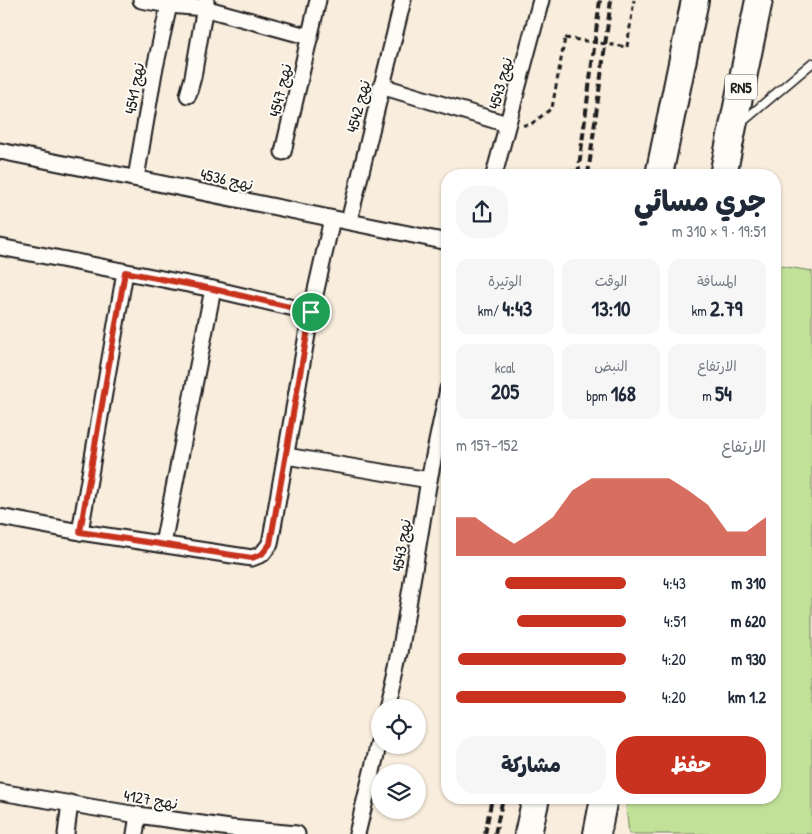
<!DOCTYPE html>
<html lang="ar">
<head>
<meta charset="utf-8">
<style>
  body { margin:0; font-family:"Patrick Hand","Playpen Sans Arabic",sans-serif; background:#f6f6f7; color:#1f2937; direction:rtl; height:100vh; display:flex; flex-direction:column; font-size:19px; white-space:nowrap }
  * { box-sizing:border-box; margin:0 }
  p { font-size:16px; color:#747a83 }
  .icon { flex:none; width:28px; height:28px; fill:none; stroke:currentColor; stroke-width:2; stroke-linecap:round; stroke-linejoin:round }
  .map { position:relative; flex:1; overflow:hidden; direction:ltr }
  .side { position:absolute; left:441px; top:169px; width:340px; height:635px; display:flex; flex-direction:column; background:#fff; border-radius:20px; box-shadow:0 1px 4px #0004; direction:rtl }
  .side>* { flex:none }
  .fabs { position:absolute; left:371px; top:699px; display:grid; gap:10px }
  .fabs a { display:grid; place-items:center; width:55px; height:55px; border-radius:50%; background:#fff; box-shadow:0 1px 4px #0004; font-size:25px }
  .pin { position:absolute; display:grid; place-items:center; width:42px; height:42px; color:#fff; margin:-21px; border:2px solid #fff; border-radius:50%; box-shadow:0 1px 5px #0007 }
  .round { display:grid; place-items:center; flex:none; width:52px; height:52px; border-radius:20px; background:#f6f6f7 }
  .head { display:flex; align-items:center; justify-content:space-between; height:85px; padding:0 15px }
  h1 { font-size:28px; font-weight:800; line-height:38px }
  .stats { display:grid; grid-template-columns:repeat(3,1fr); gap:8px; height:85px; padding:5px 15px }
  .stats div { display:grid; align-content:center; border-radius:12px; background:#f6f6f7; text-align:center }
  .stats b { font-size:21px; font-weight:800 }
  .stats small { font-size:14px; font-weight:400 }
  .stats p { font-size:14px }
  .chart { height:140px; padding:10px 15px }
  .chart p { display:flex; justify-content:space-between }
  .chart svg { width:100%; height:90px; margin-top:5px; fill:#c8321e; opacity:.7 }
  .action { display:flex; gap:10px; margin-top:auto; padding:10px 15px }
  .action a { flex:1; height:58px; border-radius:20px; background:#c8321e; color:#fff; font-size:20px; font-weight:800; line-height:58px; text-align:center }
  .action a+a { background:#f6f6f7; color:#1f2937 }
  ul { padding:0 15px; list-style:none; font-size:16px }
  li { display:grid; grid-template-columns:80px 60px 1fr; align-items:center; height:38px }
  li i { height:12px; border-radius:6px; background:#c8321e }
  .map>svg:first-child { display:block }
</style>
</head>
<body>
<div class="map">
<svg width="812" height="834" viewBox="0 0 812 834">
  <rect width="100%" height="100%" fill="#f9eddd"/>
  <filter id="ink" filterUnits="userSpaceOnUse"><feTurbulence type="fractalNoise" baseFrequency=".02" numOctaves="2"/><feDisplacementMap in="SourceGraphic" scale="10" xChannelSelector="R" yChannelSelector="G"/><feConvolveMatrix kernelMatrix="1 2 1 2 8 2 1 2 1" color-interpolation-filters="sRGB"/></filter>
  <g filter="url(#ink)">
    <path fill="#c1e199" stroke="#6e7e5a" d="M775,265L812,271V834H629L626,807L635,798H775Z"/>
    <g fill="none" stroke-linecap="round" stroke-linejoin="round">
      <g stroke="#1c1c1c" stroke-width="11">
        <path id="service" d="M741,123L812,63"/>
      </g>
      <g stroke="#1c1c1c" stroke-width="19">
        <g id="minor">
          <path d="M141,0L169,5L204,8L310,37"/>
          <path d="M381,86L507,124"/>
          <path d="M188,95L193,77L206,0"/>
          <path d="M0,151L448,242"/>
          <path d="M283,152L318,0"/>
          <path d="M494,175L541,0"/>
          <path d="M136,178L154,72L169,5"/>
          <path d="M349,221L403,0"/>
          <path d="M0,247L213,289L311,312"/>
          <path d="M286,456L429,480"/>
          <path d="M0,517L80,532L252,558L262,554L270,544L311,312L332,219"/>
          <path d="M80,532L125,272"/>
          <path d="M163,544L213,289"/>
          <path d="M387,708L400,653L429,480L448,389"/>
          <path d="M0,792L138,815L230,828L297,834"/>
          <path d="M66,834L70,803"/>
          <path d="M135,834L138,815"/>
          <path d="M357,834L380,738"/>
        </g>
      </g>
      <g stroke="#1c1c1c" stroke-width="30">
        <g id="trunk">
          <path d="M659,175L695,0"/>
          <path d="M723,175L759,0"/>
          <path d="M528,834L536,798"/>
          <path d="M597,834L604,798"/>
        </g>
      </g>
      <g stroke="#1c1c1c" stroke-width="3" stroke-dasharray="5 4" stroke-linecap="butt">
        <path d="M627,47L634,0"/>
        <path d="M523,125H530L552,108L565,38"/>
      </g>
      <use href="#service" stroke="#fdfcf7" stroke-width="8"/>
      <use href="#minor" stroke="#fdfcf7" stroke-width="15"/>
      <use href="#trunk" stroke="#fdfcf7" stroke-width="26"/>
      <g stroke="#1c1c1c" stroke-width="4" stroke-dasharray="8 4" stroke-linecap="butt">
        <path d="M578,175L600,0"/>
        <path d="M588,175L611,0"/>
        <path d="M485,834L492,798"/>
        <path d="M495,834L503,798"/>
      </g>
      <path stroke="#1c1c1c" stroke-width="3" stroke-dasharray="5 4" stroke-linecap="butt" d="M565,38L627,47"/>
    </g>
  </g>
  <g fill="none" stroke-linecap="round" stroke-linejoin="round" filter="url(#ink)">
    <g stroke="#fff" stroke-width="10">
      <path id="route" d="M125,272L213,289L311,312L270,544L262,554L252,558L80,532Z"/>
    </g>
    <use href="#route" stroke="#c8321e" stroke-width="6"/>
  </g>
  <g text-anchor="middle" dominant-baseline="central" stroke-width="4" stroke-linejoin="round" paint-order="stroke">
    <rect fill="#fdfcf7" stroke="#605f5e" stroke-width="1" x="725" y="74.5" width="32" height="25" rx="4"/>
    <g font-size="15" font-weight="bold" fill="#1c1c1c">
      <text x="741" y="87">RN5</text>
    </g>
    <g font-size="16" fill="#1c1c1c" stroke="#fdfcf7">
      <text transform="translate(500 83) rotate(-75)">نهج 4543</text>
      <text transform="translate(134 88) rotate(-80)">نهج 4541</text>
      <text transform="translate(280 90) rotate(-77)">نهج 4547</text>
      <text transform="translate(358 106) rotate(-76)">نهج 4542</text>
      <text transform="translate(227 179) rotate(12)">نهج 4536</text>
      <text transform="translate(401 545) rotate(-81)">نهج 4543</text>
      <text transform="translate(151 799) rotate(9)">نهج 4127</text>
    </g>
  </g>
</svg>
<div class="fabs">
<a><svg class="icon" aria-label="locate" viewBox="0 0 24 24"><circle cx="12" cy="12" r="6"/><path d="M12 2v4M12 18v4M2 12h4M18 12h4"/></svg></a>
<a><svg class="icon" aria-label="layers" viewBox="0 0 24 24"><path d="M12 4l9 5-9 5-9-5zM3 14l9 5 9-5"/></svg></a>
</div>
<div class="pin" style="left:311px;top:312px;background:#1e9e55"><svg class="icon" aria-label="arrive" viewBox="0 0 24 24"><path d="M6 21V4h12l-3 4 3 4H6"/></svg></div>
<section class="side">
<div class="head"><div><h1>جري مسائي</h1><p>19:51 · 9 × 310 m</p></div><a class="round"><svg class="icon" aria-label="share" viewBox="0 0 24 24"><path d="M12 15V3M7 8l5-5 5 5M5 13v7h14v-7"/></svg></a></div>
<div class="stats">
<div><p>المسافة</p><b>2.79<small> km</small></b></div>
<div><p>الوقت</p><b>13:10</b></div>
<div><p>الوتيرة</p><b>4:43<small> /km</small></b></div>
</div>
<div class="stats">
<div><p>الارتفاع</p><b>54<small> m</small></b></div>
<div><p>النبض</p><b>168<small> bpm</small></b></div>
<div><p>kcal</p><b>205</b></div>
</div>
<div class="chart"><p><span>الارتفاع</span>152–157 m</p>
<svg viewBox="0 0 160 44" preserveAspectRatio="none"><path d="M0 44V25L10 25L20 32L30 38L40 32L50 25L60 12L70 6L80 6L90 6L100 6L110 6L120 12L130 19L140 32L150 32L160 25V44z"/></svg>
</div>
<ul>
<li><b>310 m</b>4:43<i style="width:71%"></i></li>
<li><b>620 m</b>4:51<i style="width:64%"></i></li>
<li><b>930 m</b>4:20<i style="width:99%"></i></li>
<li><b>1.2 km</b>4:20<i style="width:100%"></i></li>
</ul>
<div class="action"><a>حفظ</a><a>مشاركة</a></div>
</section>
</div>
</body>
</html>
